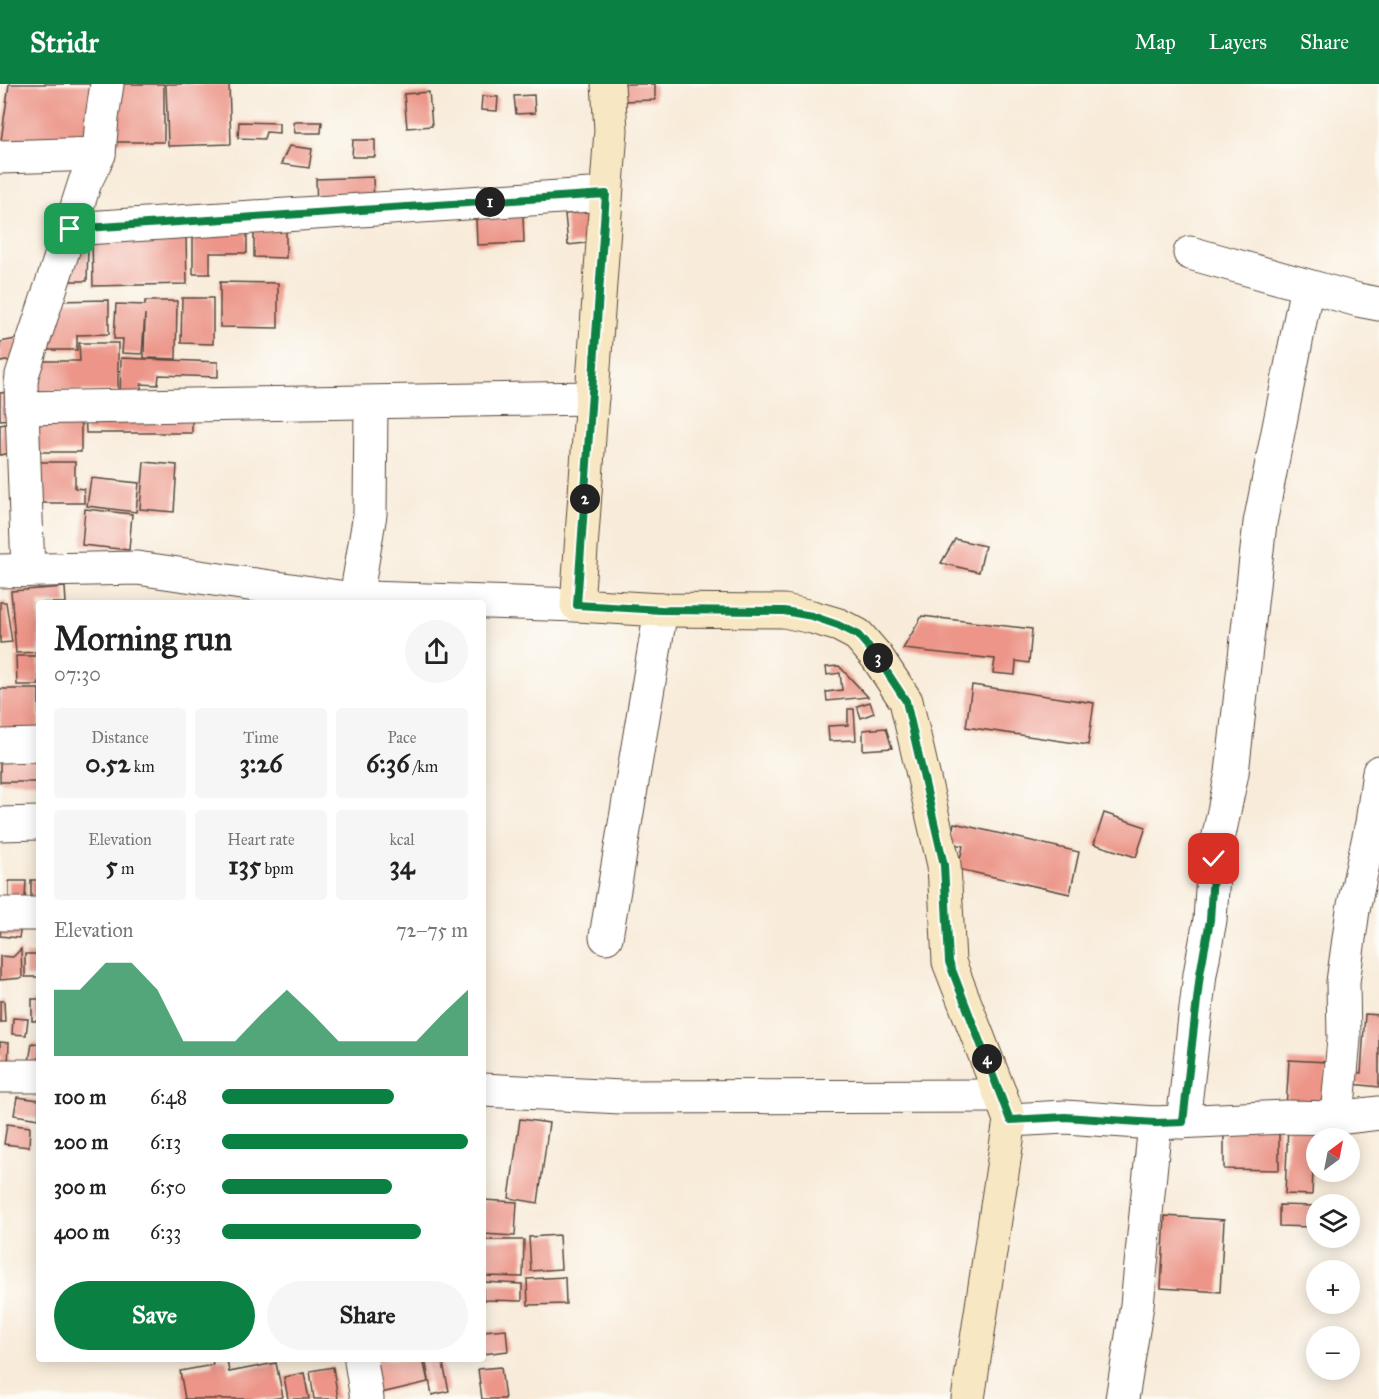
<!DOCTYPE html>
<html lang="en">
<head>
<meta charset="utf-8">
<style>
  body { margin:0; font-family:"IM FELL Great Primer",serif; background:#f6f6f6; color:#222; height:100vh; display:flex; flex-direction:column; font-size:22px; white-space:nowrap }
  * { box-sizing:border-box; margin:0 }
  p { font-size:20px; color:#767676 }
  .icon { flex:none; width:33px; height:33px; fill:none; stroke:currentColor; stroke-width:2; stroke-linecap:round; stroke-linejoin:round }
  .map { position:relative; flex:1; overflow:hidden }
  .details { position:absolute; left:36px; top:516px; width:450px; height:762px; display:flex; flex-direction:column; background:#fff; border-radius:6px; box-shadow:0 3px 15px #0003 }
  .details>* { flex:none }
  .needle { width:39px; rotate:32deg }
  .tools { position:absolute; left:1306px; top:1044px; display:grid; gap:12px }
  .tools a { display:grid; place-items:center; width:54px; height:54px; border-radius:50%; background:#fff; box-shadow:0 3px 15px #0003; font-size:30px }
  .pin { position:absolute; display:grid; place-items:center; width:51px; height:51px; color:#fff; margin:-26px; border-radius:12px; box-shadow:0 3px 9px #0006 }
  .km { position:absolute; width:30px; height:30px; margin:-15px; border-radius:50%; background:#222; color:#fff; font-size:16px; line-height:30px; text-align:center }
  .round { display:grid; place-items:center; flex:none; width:63px; height:63px; border-radius:32px; background:#f6f6f6 }
  .overview { display:flex; align-items:center; justify-content:space-between; height:102px; padding:0 18px }
  h1 { font-size:33px; font-weight:700; line-height:45px }
  .metrics { display:grid; grid-template-columns:repeat(3,1fr); gap:9px; height:102px; padding:6px 18px }
  .metrics div { display:grid; align-content:center; border-radius:6px; background:#f6f6f6; text-align:center }
  .metrics b { font-size:26px; font-weight:700 }
  .metrics small { font-size:16px; font-weight:400 }
  .metrics p { font-size:16px }
  .chart { height:168px; padding:12px 18px }
  .chart p { display:flex; justify-content:space-between }
  .chart svg { width:100%; height:108px; margin-top:6px; fill:#0b8043; opacity:.7 }
  .button { display:flex; gap:12px; margin-top:auto; padding:12px 18px }
  .button a { flex:1; height:69px; border-radius:36px; background:#0b8043; color:#fff; font-size:24px; font-weight:700; line-height:69px; text-align:center }
  .button a+a { background:#f6f6f6; color:#222 }
  ul { padding:0 18px; list-style:none; font-size:20px }
  li { display:grid; grid-template-columns:96px 72px 1fr; align-items:center; height:45px }
  li i { height:15px; border-radius:8px; background:#0b8043 }
  header { display:flex; align-items:center; gap:36px; box-sizing:border-box; height:84px; padding:0 30px; background:#0b8043; color:#fff }
  header strong { font-size:28px }
  nav { display:flex; gap:33px; margin-inline-start:auto; font-size:21px }
  .map>svg:first-child { display:block }
</style>
</head>
<body>
<header>
<strong>Stridr</strong>
<nav><a>Map</a><a>Layers</a><a>Share</a></nav>
</header>
<div class="map">
<svg width="1379" height="1315" viewBox="0 0 1379 1315">
  <rect width="100%" height="100%" fill="#fdfcf7"/>
  <filter id="ink" filterUnits="userSpaceOnUse"><feTurbulence type="fractalNoise" baseFrequency=".0167" numOctaves="2"/><feDisplacementMap in="SourceGraphic" scale="12" xChannelSelector="R" yChannelSelector="G"/><feConvolveMatrix kernelMatrix="1 2 1 2 8 2 1 2 1" color-interpolation-filters="sRGB"/></filter>
  <filter id="wash" filterUnits="userSpaceOnUse"><feTurbulence type="fractalNoise" baseFrequency=".008" numOctaves="4" result="noise"/><feDisplacementMap in="SourceGraphic" scale="24" xChannelSelector="R" yChannelSelector="G"/><feGaussianBlur stdDeviation="1.35" result="paint"/><feColorMatrix in="noise" values="0 0 0 0 0 0 0 0 0 0 0 0 0 0 0 0 0 1.4 0 .05"/><feComposite in="paint" operator="in"/></filter>
  <g filter="url(#wash)">
    <rect width="100%" height="100%" fill="#f8ebd9"/>
    <g id="blocks">
      <g fill="#ec9588">
        <path d="M9,0H103L95,68L0,64Z"/>
        <path d="M113,0H164V58H114Z"/>
        <path d="M166,0H229L231,60L168,62Z"/>
        <path d="M620,0H655V16L621,17Z"/>
        <path d="M429,8L432,42L407,44L404,10Z"/>
        <path d="M534,11L535,29L516,30L514,12Z"/>
        <path d="M482,12L498,13L497,27L481,26Z"/>
        <path d="M239,38L279,39V49L266,48L264,55L238,54Z"/>
        <path d="M293,38H322L321,49H295Z"/>
        <path d="M353,56H375V73H352Z"/>
        <path d="M289,62L312,65L309,84L281,80Z"/>
        <path d="M373,93L374,122L317,124L316,95Z"/>
        <path d="M591,127L595,158L568,161L565,130Z"/>
        <path d="M523,131L524,159L477,161L476,133Z"/>
        <path d="M193,143L247,144V169H210V190H193Z"/>
        <path d="M254,146H286V174L254,173Z"/>
        <path d="M186,153L187,200L93,202L92,154Z"/>
        <path d="M66,163H88L87,197H65Z"/>
        <path d="M220,198L278,199V244L220,243Z"/>
        <path d="M182,214H213V260L181,259Z"/>
        <path d="M109,216V250L77,251V266H39L56,217Z"/>
        <path d="M145,217H177L176,275L144,274L145,230L142,270L122,269L123,255H114L116,220L145,221Z"/>
        <path d="M21,254L24,274L0,278V258Z"/>
        <path d="M79,259H118V307H37V277H80Z"/>
        <path d="M121,274L218,278V293L159,291L158,301L141,300V315L120,314Z"/>
        <path d="M9,308L13,335L0,336V309Z"/>
        <path d="M85,325H192V349H86Z"/>
        <path d="M32,328L81,329V368H32Z"/>
        <path d="M12,339L17,368L0,371V341Z"/>
        <path d="M34,378H75V404L84,405V419H34Z"/>
        <path d="M144,378L177,381L174,428L140,425Z"/>
        <path d="M91,394L139,399L136,428L87,422Z"/>
        <path d="M85,425L132,430L129,466L82,461Z"/>
        <path d="M955,455L985,462L979,488L941,479Z"/>
        <path d="M65,503L66,519H39V568L16,569L11,507Z"/>
        <path d="M0,518H6L12,558L0,559Z"/>
        <path d="M922,532L1032,545L1029,579L1016,577L1015,591L993,589L995,575L903,565Z"/>
        <path d="M16,572H39V601H17Z"/>
        <path d="M839,582L868,613L827,617L826,608L842,606L840,589L827,591L826,583Z"/>
        <path d="M972,601L1094,619L1088,661L966,643Z"/>
        <rect x="0" y="605" width="39" height="54"/>
        <path d="M870,618L874,629L861,634L857,622Z"/>
        <path d="M848,625H854L856,656L829,657L828,642L848,641Z"/>
        <path d="M886,644L892,664L863,666V646Z"/>
        <path d="M39,665V698H0V666Z"/>
        <path d="M1104,729L1146,743L1136,773L1094,760Z"/>
        <path d="M954,739L1079,768L1070,810L958,785L963,762L950,759Z"/>
        <rect x="31" y="796" width="8" height="18"/>
        <path d="M9,797H26L25,814H9Z"/>
        <path d="M3,834L22,837L19,854L0,852Z"/>
        <path d="M21,865L22,894L0,896V872L13,873Z"/>
        <rect x="25" y="870" width="14" height="23"/>
        <rect x="32" y="915" width="7" height="22"/>
        <path d="M0,917H4L5,938H0Z"/>
        <path d="M1365,930L1379,931V1003L1343,999V988L1361,989Z"/>
        <path d="M13,934L28,935L26,951L12,950Z"/>
        <path d="M0,958L9,959L8,982L0,981Z"/>
        <path d="M32,959L39,960V985L28,984Z"/>
        <path d="M1289,976L1327,978L1324,1026L1286,1024Z"/>
        <path d="M17,1013L39,1016V1035L14,1031Z"/>
        <path d="M520,1035L549,1039L538,1119L509,1114Z"/>
        <path d="M7,1040L30,1043L29,1063L4,1060Z"/>
        <path d="M1224,1040L1279,1041V1086L1224,1085Z"/>
        <path d="M1288,1041L1315,1043L1312,1111L1285,1110Z"/>
        <path d="M483,1116L517,1118L515,1152L483,1150Z"/>
        <path d="M1279,1121L1313,1122V1143L1279,1142Z"/>
        <path d="M1165,1132L1224,1136L1220,1208L1161,1204Z"/>
        <path d="M559,1151L561,1185L531,1187L529,1153Z"/>
        <path d="M483,1156H524L523,1193L483,1192Z"/>
        <path d="M565,1193L566,1220L528,1221L527,1195Z"/>
        <path d="M483,1198L522,1200V1217L483,1216Z"/>
        <path d="M506,1245L508,1267L483,1270V1247Z"/>
        <path d="M212,1275H227L229,1288L276,1279L283,1313L271,1315H185L180,1287L213,1281Z"/>
        <path d="M368,1275H423L428,1298L377,1310Z"/>
        <path d="M425,1275H442L449,1307L432,1311Z"/>
        <path d="M333,1283L338,1315H314L310,1287Z"/>
        <path d="M501,1283L505,1315H482L478,1285Z"/>
        <path d="M304,1289L309,1315H288L284,1293Z"/>
      </g>
    </g>
  </g>
  <g filter="url(#ink)">
    <use href="#blocks" fill-opacity="0" stroke="#57473a" stroke-width="1.5"/>
    <g fill="none" stroke-linecap="round" stroke-linejoin="round">
      <g stroke="#57473a" stroke-width="35">
        <g id="street">
          <path d="M0,73L99,70"/>
          <path d="M70,145L85,98L99,70L102,34L107,0"/>
          <path d="M1190,169L1358,216L1379,220"/>
          <path d="M21,324L592,314"/>
          <path d="M28,486L21,300L22,291L70,145L606,110"/>
          <path d="M0,487L137,484L339,513L577,521"/>
          <path d="M356,514L370,430L371,319"/>
          <path d="M0,662L39,661"/>
          <path d="M0,740L39,739"/>
          <path d="M0,830H39"/>
          <path d="M606,853L661,526"/>
          <path d="M0,992H39"/>
          <path d="M483,1006L621,1013L1001,1012"/>
          <path d="M1337,1034L1344,955L1343,898L1353,826L1372,739L1379,688"/>
          <path d="M1010,1036L1065,1033L1155,1039L1286,1033L1337,1034L1379,1029"/>
          <path d="M1183,1038L1200,890L1210,836L1214,775L1232,689L1260,439L1307,202"/>
          <path d="M361,1277L367,1315"/>
          <path d="M1122,1315L1137,1221L1155,1039"/>
        </g>
      </g>
      <g stroke="#57473a" stroke-width="35">
        <path id="secondary" d="M608,0L611,46L577,521L661,526L784,527L812,533L839,541L858,551L877,573L906,617L944,781L949,878L1010,1036L968,1315"/>
      </g>
      <use href="#street" stroke="#fff" stroke-width="33"/>
      <use href="#secondary" stroke="#f8e7c3" stroke-width="33"/>
    </g>
  </g>
  <g fill="none" stroke-linecap="round" stroke-linejoin="round" filter="url(#ink)">
    <g stroke="#fff" stroke-width="12">
      <path id="route" d="M70,145L606,110L577,521L661,526L784,527L812,532L838,541L858,551L877,573L906,617L944,781L949,878L1010,1036L1065,1033L1155,1039L1183,1038L1200,890L1210,836L1214,775"/>
    </g>
    <use href="#route" stroke="#0b8043" stroke-width="8"/>
  </g>
</svg>
<div class="tools">
<a><svg class="needle" viewBox="-14 -14 28 28"><path d="M0-13l5 13h-10z" fill="#e53935"/><path d="M0 13l5-13h-10z" fill="#767676"/></svg></a>
<a><svg class="icon" aria-label="layers" viewBox="0 0 24 24"><path d="M12 4l9 5-9 5-9-5zM3 14l9 5 9-5"/></svg></a>
<a>+</a>
<a>−</a>
</div>
<div class="pin" style="left:70px;top:145px;background:#1e9e55"><svg class="icon" aria-label="arrive" viewBox="0 0 24 24"><path d="M6 21V4h12l-3 4 3 4H6"/></svg></div>
<div class="pin" style="left:1214px;top:775px;background:#d93025"><svg class="icon" aria-label="check" viewBox="0 0 24 24"><path d="M5 12l5 5 9-10"/></svg></div>
<b class="km" style="left:490px;top:118px">1</b>
<b class="km" style="left:585px;top:415px">2</b>
<b class="km" style="left:878px;top:574px">3</b>
<b class="km" style="left:987px;top:975px">4</b>
<section class="details">
<div class="overview"><div><h1>Morning run</h1><p>07:30</p></div><a class="round"><svg class="icon" aria-label="share" viewBox="0 0 24 24"><path d="M12 15V3M7 8l5-5 5 5M5 13v7h14v-7"/></svg></a></div>
<div class="metrics">
<div><p>Distance</p><b>0.52<small> km</small></b></div>
<div><p>Time</p><b>3:26</b></div>
<div><p>Pace</p><b>6:36<small> /km</small></b></div>
</div>
<div class="metrics">
<div><p>Elevation</p><b>5<small> m</small></b></div>
<div><p>Heart rate</p><b>135<small> bpm</small></b></div>
<div><p>kcal</p><b>34</b></div>
</div>
<div class="chart"><p><span>Elevation</span>72–75 m</p>
<svg viewBox="0 0 160 44" preserveAspectRatio="none"><path d="M0 44V17L10 17L20 6L30 6L40 17L50 38L60 38L70 38L80 27L90 17L100 27L110 38L120 38L130 38L140 38L150 27L160 17V44z"/></svg>
</div>
<ul>
<li><b>100 m</b>6:48<i style="width:70%"></i></li>
<li><b>200 m</b>6:13<i style="width:100%"></i></li>
<li><b>300 m</b>6:50<i style="width:69%"></i></li>
<li><b>400 m</b>6:33<i style="width:81%"></i></li>
</ul>
<div class="button"><a>Save</a><a>Share</a></div>
</section>
</div>
</body>
</html>
